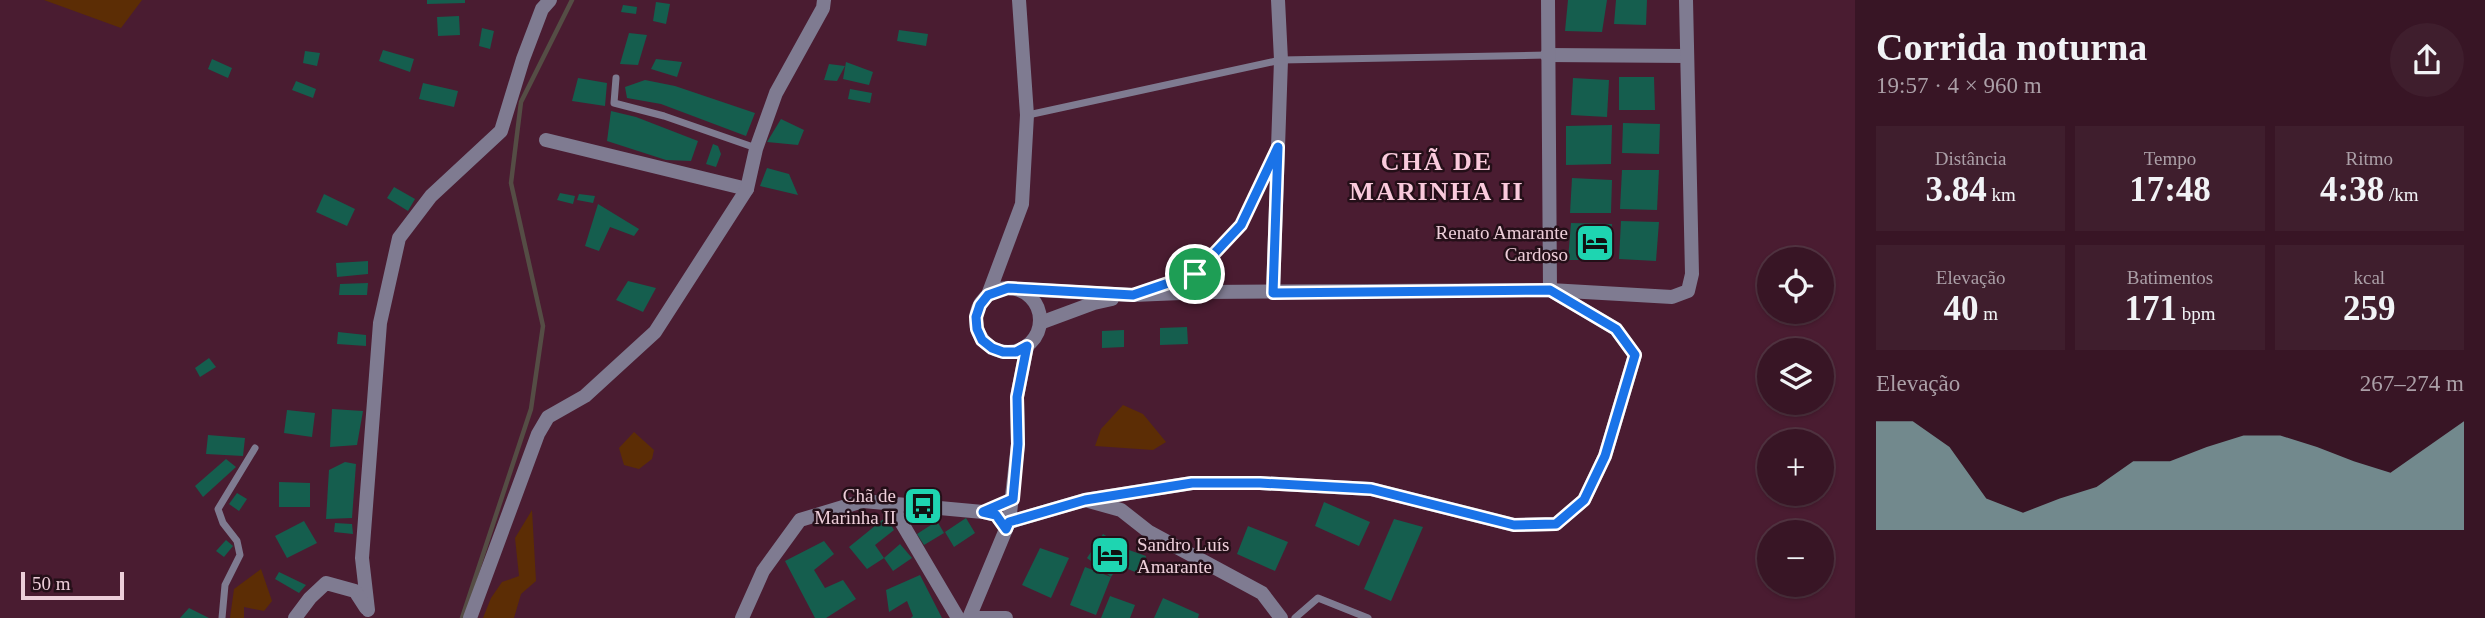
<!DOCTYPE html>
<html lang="pt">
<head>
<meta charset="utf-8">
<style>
  body { margin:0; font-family:Georgia,serif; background:#3f1e2d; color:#f1f3f6; height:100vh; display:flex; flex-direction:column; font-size:26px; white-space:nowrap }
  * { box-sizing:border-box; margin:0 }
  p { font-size:23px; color:#ab9fa7 }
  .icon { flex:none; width:38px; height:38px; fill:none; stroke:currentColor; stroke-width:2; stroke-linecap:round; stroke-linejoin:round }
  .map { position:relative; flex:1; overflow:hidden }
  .panel { display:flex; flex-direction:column; background:#381525; width:630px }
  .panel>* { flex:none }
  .controls { position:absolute; left:1757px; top:247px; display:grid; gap:14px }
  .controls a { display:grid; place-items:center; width:77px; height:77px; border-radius:50%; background:#381525; box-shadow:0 2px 5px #0004,0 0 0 2px #523442; font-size:35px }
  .scale { position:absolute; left:21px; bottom:18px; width:103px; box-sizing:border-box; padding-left:7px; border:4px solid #edced9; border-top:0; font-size:19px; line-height:24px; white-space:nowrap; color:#edced9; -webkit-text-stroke:5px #240f18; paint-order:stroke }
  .pin { position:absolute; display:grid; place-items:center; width:60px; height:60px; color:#fff; margin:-30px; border:4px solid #fff; border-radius:50%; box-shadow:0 2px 7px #0007 }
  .round { display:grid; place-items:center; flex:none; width:74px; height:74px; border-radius:37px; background:#3f1e2d }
  .head { display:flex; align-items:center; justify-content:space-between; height:119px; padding:0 21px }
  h1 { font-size:38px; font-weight:600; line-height:52px }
  .metrics { display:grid; grid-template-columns:repeat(3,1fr); gap:10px; height:119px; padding:7px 21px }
  .metrics div { display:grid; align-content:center; border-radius:0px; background:#3f1e2d; text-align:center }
  .metrics b { font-size:35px; font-weight:600 }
  .metrics small { font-size:19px; font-weight:400 }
  .metrics p { font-size:19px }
  .chart { height:196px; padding:14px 21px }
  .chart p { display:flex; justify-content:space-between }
  .chart svg { width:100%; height:126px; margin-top:7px; fill:#8bbbb9; opacity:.7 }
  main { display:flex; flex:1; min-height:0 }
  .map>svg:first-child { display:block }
</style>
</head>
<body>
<main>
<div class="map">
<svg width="1855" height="618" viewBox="0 0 1855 618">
  <rect width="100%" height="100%" fill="#4a1c31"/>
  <g fill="#5c2d05">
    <path d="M44,0H142L121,28Z"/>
    <path d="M1123,405L1143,414L1166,442L1153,450L1095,446L1101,429Z"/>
    <path d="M634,432L654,450L652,459L639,469L624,465L619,448Z"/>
    <path d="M532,510L536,581L521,594L514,618H483L491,598L502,582L519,576L515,538Z"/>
    <path d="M261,569L272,601L264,611L244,607V618H230L234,589Z"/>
  </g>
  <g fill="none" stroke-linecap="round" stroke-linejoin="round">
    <path stroke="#554d45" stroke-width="4.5" d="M462,618L531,409L543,326L511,183L521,102L572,0"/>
  </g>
  <g fill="#155e4e">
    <path d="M427,0H465V3L427,4Z"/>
    <path d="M1568,0H1607L1602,32L1565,31Z"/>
    <path d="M1616,0H1647L1646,25L1614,24Z"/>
    <path d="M656,2L670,4L666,24L653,21Z"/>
    <path d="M623,5L637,7L636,14L621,12Z"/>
    <path d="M459,16L460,35L438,36L437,17Z"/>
    <path d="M482,28L494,31L490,49L479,46Z"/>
    <path d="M899,30L928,34L926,46L897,41Z"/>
    <path d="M629,33L647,35L638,65L620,64Z"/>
    <path d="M383,50L414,59L410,72L379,61Z"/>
    <path d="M305,51L320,53L317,66L303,63Z"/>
    <path d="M212,59L232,68L228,78L208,69Z"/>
    <path d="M656,59L682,62L677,77L651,69Z"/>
    <path d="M846,62L873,72L869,85L843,79Z"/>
    <path d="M829,64L845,66L837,81L824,80Z"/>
    <path d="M1619,77H1654L1655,110H1619Z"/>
    <path d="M578,78L607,83L605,106L572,101Z"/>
    <path d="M1573,78L1609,80L1607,117L1571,115Z"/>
    <path d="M645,80L675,86L755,113L746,136L661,104L627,98L625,87Z"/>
    <path d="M296,81L316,89L313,98L292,90Z"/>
    <path d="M423,83L458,91L454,107L419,99Z"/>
    <path d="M850,89L872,93L870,103L848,99Z"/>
    <path d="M611,111L636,117L698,141L691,161L666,160L607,141Z"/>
    <path d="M781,119L804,130L798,145L767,142Z"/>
    <path d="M1623,123L1660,124L1659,154L1622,153Z"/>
    <path d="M1612,125L1611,164L1566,165V126Z"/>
    <path d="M713,144L718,146L721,154L716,167L706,164Z"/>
    <path d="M767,168L789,174L798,195L760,186Z"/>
    <path d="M1622,170H1659L1657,210L1620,209Z"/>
    <path d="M1572,178L1612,180L1611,213H1570Z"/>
    <path d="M394,187L415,199L408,211L387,198Z"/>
    <path d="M560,193L575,196L573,204L557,200Z"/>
    <path d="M324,194L355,209L347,226L316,212Z"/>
    <path d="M579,194L595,196L593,203L577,200Z"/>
    <path d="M598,204L639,229L634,236L610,227L599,251L585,246Z"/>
    <path d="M1621,221L1659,222L1656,261L1619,259Z"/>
    <path d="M1571,223L1612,224L1610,260H1568Z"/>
    <path d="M368,261V274L337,277L336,263Z"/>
    <path d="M628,281L656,288L643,312L616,300Z"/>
    <path d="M368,283L367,295H339L340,284Z"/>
    <path d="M1187,327L1188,344L1160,345V328Z"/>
    <path d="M1124,330V347L1102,348V331Z"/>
    <path d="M338,332L366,335V346L337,344Z"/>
    <path d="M209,358L216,367L200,377L195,368Z"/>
    <path d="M332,409L363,411L357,445L330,447Z"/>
    <path d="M287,410L315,413L312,437L284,433Z"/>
    <path d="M208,435L245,438L243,456L206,454Z"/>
    <path d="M226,459L236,467L203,497L195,486Z"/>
    <path d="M345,462L356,464L352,518L326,519L329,470Z"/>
    <path d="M279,482L310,483V507H279Z"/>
    <path d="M237,493L247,499L239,511L229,504Z"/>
    <path d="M1324,502L1370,522L1359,546L1315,526Z"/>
    <path d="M886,517L894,530L875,545L884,558L867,569L849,547Z"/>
    <path d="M966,518L975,533L954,547L945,532Z"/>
    <path d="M1394,519L1423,527L1391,601L1364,589Z"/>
    <path d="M304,521L317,543L287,558L275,536Z"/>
    <path d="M937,521L944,533L924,545L917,534Z"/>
    <path d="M335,523L352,524L353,534L334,532Z"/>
    <path d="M1248,526L1288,542L1275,571L1237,554Z"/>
    <path d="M1103,534L1129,550L1146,556L1143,575L1120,566L1124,558L1111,577L1087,558Z"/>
    <path d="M226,540L233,546L224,557L216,551Z"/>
    <path d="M824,541L834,554L814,570L825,588L843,580L856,599L826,618H815L785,561Z"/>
    <path d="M900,544L912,558L893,571L884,558Z"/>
    <path d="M1040,548L1069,558L1051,598L1022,585Z"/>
    <path d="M1085,567L1111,577L1096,615L1070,605Z"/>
    <path d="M279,572L306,585L299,593L275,579Z"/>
    <path d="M920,575L942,618H911L913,616L907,601L889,612L886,590Z"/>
    <path d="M1110,596L1135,605L1130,618H1101Z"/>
    <path d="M1163,598L1199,614L1198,618H1154Z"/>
    <path d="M189,608L209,618H180Z"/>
  </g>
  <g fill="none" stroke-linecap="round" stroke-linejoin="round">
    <g stroke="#7f7b91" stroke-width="7">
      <path d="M616,78L614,103L664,116L756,148"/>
      <path d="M1028,115L1281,60L1547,55"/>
      <path d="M1151,289L1195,274L1241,225L1274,155"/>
      <path d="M222,618L225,585L240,555L237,541L223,523L218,509L255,448"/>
      <path d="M1295,618L1318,598L1368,618"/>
    </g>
    <g stroke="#7f7b91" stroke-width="14">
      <path d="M1547,55L1687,56"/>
      <path d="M546,140L747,189"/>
      <circle cx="1008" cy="320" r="32"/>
      <path d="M1018,289L1133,295L1205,292L1550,290L1672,297L1688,291L1692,274L1686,0"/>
      <path d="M1273,293L1281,60L1278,0"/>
      <path d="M988,295L1022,204L1027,115L1019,0"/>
      <path d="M1040,323L1094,303L1112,299"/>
      <path d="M1085,500L1192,483H1260L1371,489L1514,525L1556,524L1584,500L1605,456L1635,355L1616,329L1550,290L1548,0"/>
      <path d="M890,503L958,618"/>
      <path d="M1009,522L1085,500L1121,510L1149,532L1262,593L1281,618"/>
      <path d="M368,610L362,558L380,323L399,238L431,196L501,131L523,59L542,9L550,0"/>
      <path d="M295,618L310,598L326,583L355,591L366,608"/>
      <path d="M470,618L538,434L548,417L585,396L655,332L747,189L756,149L776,93L823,8L824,0"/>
      <path d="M742,618L763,571L800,520L863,501L983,512L996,515L1006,529"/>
      <path d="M969,618L1009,522L1018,444L1017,397L1027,346"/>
      <path d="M969,618H1006"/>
    </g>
  </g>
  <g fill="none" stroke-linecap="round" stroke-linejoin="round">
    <g stroke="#fff" stroke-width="14">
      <path id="route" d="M1278,147L1273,293L1550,290L1616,329L1635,355L1605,456L1584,500L1556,524L1514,525L1371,489L1260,483H1192L1085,500L1009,522L1006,529L996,515L983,512L1013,499L1018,444L1017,397L1027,346L1016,352H1003L992,348L982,340L977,329L976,317L980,305L988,295L1008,288L1133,295L1195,274L1241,225Z"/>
    </g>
    <use href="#route" stroke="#1a73e8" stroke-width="9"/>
  </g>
  <defs>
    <g id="hotel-square" transform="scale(2.0125)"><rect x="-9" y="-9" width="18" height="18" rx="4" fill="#1ed5b1" stroke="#240f18"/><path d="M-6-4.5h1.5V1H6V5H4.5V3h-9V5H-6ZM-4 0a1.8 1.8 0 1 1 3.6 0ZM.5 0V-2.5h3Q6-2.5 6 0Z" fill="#111"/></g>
    <g id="bus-square" transform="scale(2.0125)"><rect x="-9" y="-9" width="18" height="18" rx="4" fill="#1ed5b1" stroke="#240f18"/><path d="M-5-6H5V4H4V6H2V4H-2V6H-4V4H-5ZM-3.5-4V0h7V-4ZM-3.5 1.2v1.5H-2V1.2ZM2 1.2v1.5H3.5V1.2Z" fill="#111"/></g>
  </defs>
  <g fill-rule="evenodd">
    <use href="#hotel-square" x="1595" y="243"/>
    <use href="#bus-square" x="923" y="506"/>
    <use href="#hotel-square" x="1110" y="555"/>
  </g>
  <g text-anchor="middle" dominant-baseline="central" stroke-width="5" stroke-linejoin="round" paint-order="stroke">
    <g font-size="19" fill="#edced9" stroke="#240f18" text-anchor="end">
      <text x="1568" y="232">Renato Amarante<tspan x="1568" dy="22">Cardoso</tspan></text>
      <text x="896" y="495">Chã de<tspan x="896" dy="22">Marinha II</tspan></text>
      <text x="1137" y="544" text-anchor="start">Sandro Luís<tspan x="1137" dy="22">Amarante</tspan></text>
    </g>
    <g font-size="26" font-weight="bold" letter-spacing="2" fill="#facadc" stroke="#240f18">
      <text x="1437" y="161">CHÃ DE<tspan x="1437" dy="30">MARINHA II</tspan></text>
    </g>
  </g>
</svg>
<div class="controls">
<a><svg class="icon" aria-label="locate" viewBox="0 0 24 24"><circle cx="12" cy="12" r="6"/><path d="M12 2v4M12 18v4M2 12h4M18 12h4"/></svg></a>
<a><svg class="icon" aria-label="layers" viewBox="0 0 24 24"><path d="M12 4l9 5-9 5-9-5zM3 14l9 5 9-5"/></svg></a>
<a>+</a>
<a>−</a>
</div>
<div class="scale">50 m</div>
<div class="pin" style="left:1195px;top:274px;background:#1e9e55"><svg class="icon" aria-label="arrive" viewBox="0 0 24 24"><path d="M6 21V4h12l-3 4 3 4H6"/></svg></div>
</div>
<section class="panel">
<div class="head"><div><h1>Corrida noturna</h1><p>19:57 · 4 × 960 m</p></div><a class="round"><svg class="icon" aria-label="share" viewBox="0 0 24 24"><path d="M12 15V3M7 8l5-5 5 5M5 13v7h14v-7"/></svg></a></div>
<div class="metrics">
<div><p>Distância</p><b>3.84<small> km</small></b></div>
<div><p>Tempo</p><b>17:48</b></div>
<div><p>Ritmo</p><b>4:38<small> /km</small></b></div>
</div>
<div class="metrics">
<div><p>Elevação</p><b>40<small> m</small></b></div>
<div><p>Batimentos</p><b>171<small> bpm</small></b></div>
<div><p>kcal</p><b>259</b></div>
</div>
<div class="chart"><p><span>Elevação</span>267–274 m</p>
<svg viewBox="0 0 160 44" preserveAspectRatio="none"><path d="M0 44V6L10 6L20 15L30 33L40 38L50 33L60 29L70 20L80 20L90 15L100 11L110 11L120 15L130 20L140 24L150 15L160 6V44z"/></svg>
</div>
</section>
</main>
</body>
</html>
